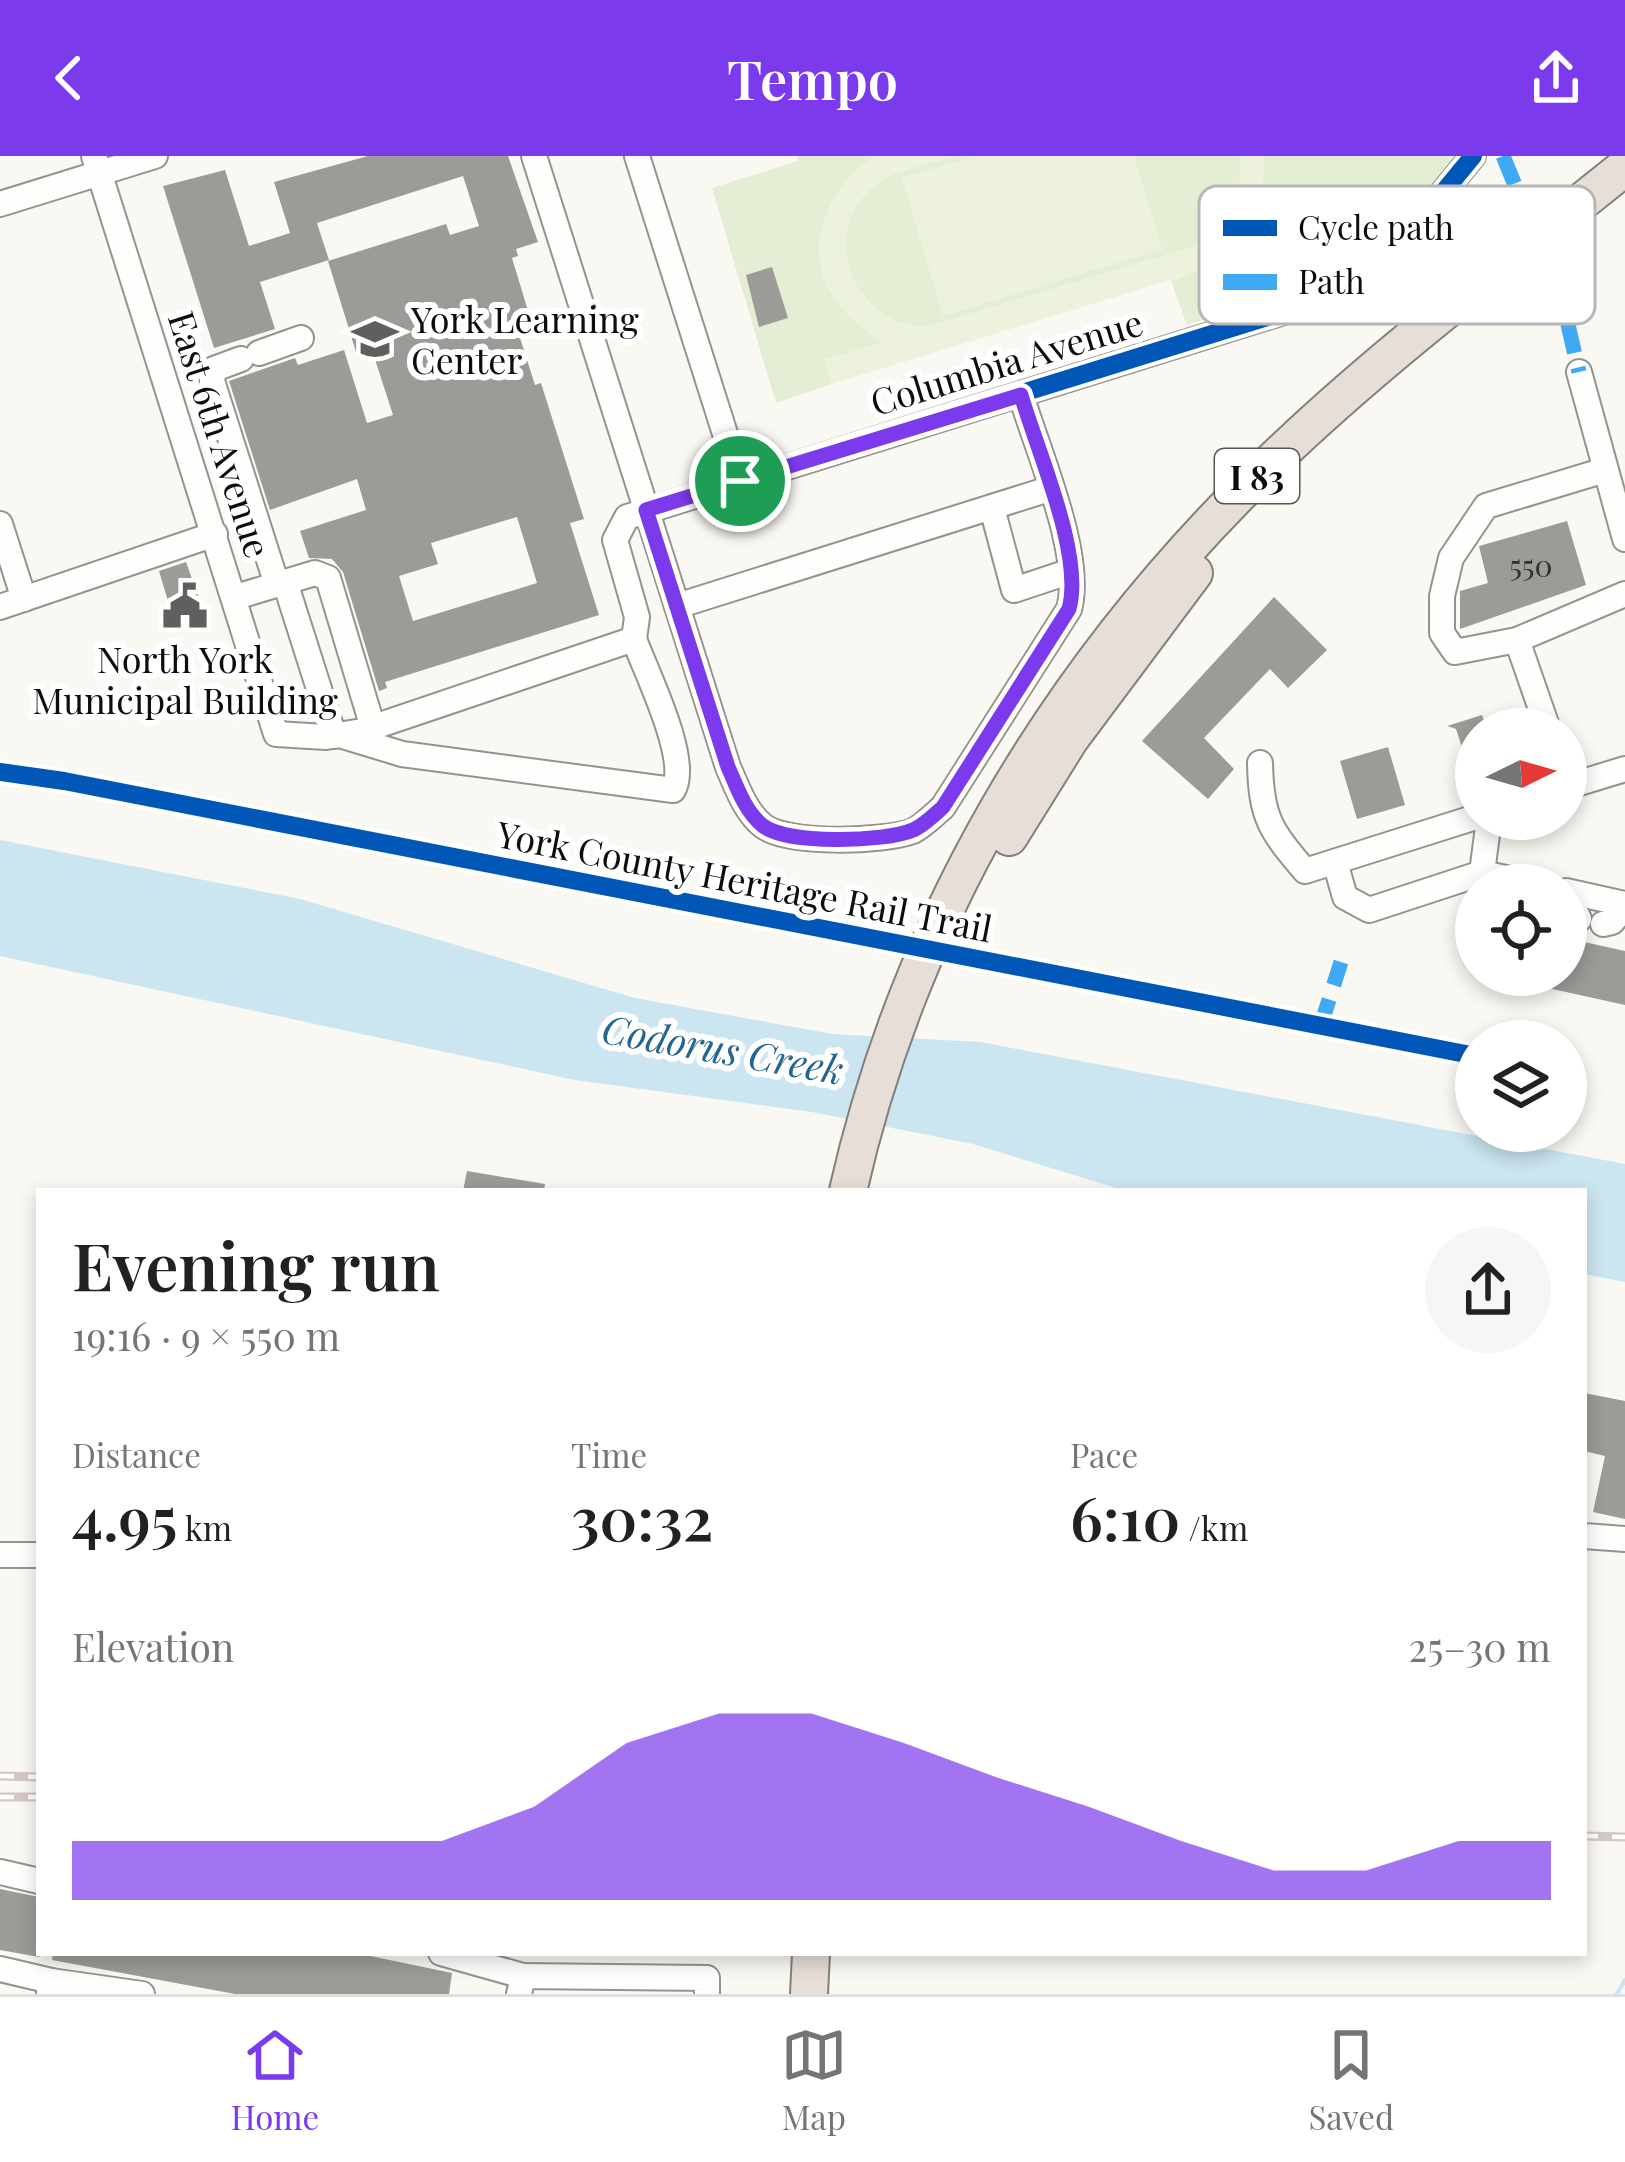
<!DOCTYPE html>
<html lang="en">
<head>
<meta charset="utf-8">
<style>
  body { margin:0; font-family:"Playfair Display",serif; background:#f6f6f6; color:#202124; height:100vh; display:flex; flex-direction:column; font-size:45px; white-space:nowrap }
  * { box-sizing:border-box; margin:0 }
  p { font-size:39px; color:#757577 }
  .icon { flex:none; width:66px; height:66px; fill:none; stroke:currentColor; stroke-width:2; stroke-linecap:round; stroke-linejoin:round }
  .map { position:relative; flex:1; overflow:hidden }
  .panel { position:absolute; left:36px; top:1032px; width:1551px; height:768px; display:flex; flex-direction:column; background:#fff; border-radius:0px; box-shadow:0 6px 18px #0003 }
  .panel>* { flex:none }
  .needle { width:78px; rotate:85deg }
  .controls { position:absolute; left:1455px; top:552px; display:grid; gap:24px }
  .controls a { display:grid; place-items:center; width:132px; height:132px; border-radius:50%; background:#fff; box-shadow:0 6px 18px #0003; font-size:60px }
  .pin { position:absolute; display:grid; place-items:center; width:102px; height:102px; color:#fff; margin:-51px; border:6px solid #fff; border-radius:50%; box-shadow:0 3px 12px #0007 }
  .round { display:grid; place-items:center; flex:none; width:126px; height:126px; border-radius:63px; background:#f6f6f6 }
  .headline { display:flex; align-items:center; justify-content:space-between; height:204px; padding:0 36px }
  h1 { font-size:66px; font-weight:600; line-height:90px }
  .figures { display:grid; grid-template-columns:repeat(3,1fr); gap:18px; height:204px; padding:12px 36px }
  .figures div { display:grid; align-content:center }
  .figures b { font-size:60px; font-weight:600 }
  .figures small { font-size:33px; font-weight:400 }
  .figures p { font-size:33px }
  .chart { height:336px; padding:24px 36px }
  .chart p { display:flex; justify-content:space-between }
  .chart svg { width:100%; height:216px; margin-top:12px; fill:#7c3aed; opacity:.7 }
  header { display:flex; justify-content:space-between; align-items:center; height:156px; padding:0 36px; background:#7c3aed; color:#fff; font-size:54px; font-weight:600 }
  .tabs { display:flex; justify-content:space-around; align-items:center; height:168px; border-top:3px solid #e0e0e0; background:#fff; font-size:33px; color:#757577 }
  .tabs a { display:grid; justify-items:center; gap:6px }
  .tabs .on { color:#7c3aed }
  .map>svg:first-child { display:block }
</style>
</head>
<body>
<header><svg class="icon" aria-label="back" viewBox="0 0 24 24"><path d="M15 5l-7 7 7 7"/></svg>Tempo<svg class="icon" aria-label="share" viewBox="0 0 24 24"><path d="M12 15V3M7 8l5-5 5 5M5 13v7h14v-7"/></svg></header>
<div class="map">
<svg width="1625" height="1838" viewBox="0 0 1625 1838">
  <rect width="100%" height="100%" fill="#faf8f2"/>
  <g fill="#e4eed4">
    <path d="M797,0H877L869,4L820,79L883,186L825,204L832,228L776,247L712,32L798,5Z"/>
    <path d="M958,0H1240C1243,42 1230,70 1194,91L927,171C853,170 815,76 876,28C897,12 933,7 958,0Z"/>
    <path d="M1263,0H1454C1441,21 1424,39 1406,57C1331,133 1285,138 1187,169L1171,125C1238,102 1267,73 1263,0Z"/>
  </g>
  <g fill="#edf2dd">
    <path d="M877,0H958C933,7 897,12 876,28C815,76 853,170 927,171L1194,91C1230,70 1243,42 1240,0H1263C1267,51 1249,86 1206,113L832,228L825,204L882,186C828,152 801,107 832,46C843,26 857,10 877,0Z"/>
    <path d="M975,0H1134L1162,93L943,160L902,22Z"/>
  </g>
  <path fill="#cbe5f1" d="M0,684L300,743L635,842L832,878L980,886L1625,1008V1126L1584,1118V1035H1126L973,988L812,956L575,924L0,800Z"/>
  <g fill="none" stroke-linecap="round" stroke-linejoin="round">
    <path stroke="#cbe5f1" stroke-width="4.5" d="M1617,1838L1625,1824"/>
  </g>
  <g fill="#9d9b97" fill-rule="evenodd">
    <path d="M368,0H508L538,86L516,93L518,100L512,102L529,158L514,163L535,229L541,227L584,363L570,367L599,459L385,526L387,532L379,535L343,416L332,403L309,402L300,375L366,354L357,323L270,354L229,225L295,202L298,209L344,194L367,267L393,259L371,191L356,196L328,105L446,68L450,79L479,70L463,20L317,67L329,104L260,126L275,173L214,192L163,30L225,14L249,90L290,77L274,26ZM517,361L537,427L413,465L399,420L438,408L431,387Z"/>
    <path d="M772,111L788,162L759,171L746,119Z"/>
    <path d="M1567,365L1586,429L1460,473V435L1488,427L1479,390Z"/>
    <path d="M186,406L207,465L177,475L159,415Z"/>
    <path d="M1274,441L1327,494L1288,532L1270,513L1204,582L1234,613L1208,643L1142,585Z"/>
    <path d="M1482,559L1487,573H1476L1473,625L1456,573L1447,570Z"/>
    <path d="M1388,591L1405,649L1357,663L1340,605Z"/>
    <path d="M1566,782L1625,795V849L1516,825L1517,819H1566Z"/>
    <path d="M467,1015L545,1028L544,1035H463Z"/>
    <path d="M1584,1237L1625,1245V1363L1593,1356L1605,1300L1584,1295Z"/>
    <path d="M0,1733L39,1741V1801L0,1794Z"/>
    <path d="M53,1797H356L452,1817L449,1838H235L52,1804Z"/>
  </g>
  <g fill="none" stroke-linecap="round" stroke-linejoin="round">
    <g stroke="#949390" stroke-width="28">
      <g id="minor">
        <path d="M94,0L276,578L326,581L362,575L634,483L637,461L615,384L627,361L1338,139L1408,79L1473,0"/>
        <path d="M534,0L728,611C737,631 745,655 762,669C785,689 884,686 913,675C923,670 934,659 943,651L1069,453C1084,399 1037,294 1021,239"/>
        <path d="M637,0L740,325"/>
        <path d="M0,48L155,0"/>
        <path d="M259,197L301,182"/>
        <path d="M241,203L214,213L212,225L277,429"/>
        <path d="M1579,216L1625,383"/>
        <path d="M1605,314L1486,350L1451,402L1442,440V477L1455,496L1517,484L1625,438"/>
        <path d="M992,352L1014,434L1071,415"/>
        <path d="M0,368L24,443"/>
        <path d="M285,426L334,580"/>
        <path d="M236,441L315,417L328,422L373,572"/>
        <path d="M677,450L1049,333"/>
        <path d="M0,451L215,378"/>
        <path d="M1517,484L1548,573"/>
        <path d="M343,580L402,598L673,634C691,605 646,516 634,483"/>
        <path d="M1260,607C1261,661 1270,674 1305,715L1476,661"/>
        <path d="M1566,631L1625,613"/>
        <path d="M1335,706L1345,741L1369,754L1482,717L1539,729"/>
        <path d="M1482,717L1489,663"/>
        <path d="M1566,735L1625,748"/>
        <path d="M1566,739L1579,763"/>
        <path d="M1603,768L1612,766L1625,751"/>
        <path d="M1584,1380L1625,1383"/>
        <path d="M0,1399H39"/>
        <path d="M0,1716L39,1725"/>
        <path d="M441,1797L523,1820"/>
        <path d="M0,1813L51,1825L49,1836"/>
        <path d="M51,1825L142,1838"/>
        <path d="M519,1838L523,1820L707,1822V1838"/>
      </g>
    </g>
    <g stroke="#81807d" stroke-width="40">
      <g id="highway">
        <path d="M1009,681L1070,583L1194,417"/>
        <path d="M848,1035C909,764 1054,522 1250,327C1365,212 1499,113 1625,11"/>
        <path d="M809,1838L811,1797"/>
      </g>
    </g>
    <use href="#minor" stroke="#fefefd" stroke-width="24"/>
    <use href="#highway" stroke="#e7ded7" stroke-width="36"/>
    <g stroke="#d5c6c7" stroke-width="9">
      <g id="rail">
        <path d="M0,1620L39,1621"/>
        <path d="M0,1641H39"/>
        <path d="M1584,1680L1625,1681"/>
      </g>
    </g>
    <use href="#rail" stroke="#fff" stroke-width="4.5" stroke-dasharray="14" stroke-linecap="butt"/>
    <g stroke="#3fa9f5" stroke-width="15" stroke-dasharray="30 15" stroke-linecap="butt">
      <path d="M1503,0L1562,143L1579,216"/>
      <path d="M1320,872L1341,806"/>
    </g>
    <g stroke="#fff" stroke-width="26">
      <g id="cycleway">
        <path d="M646,354L1338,139L1408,79L1473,0"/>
        <path d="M0,616L64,625L1476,900"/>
      </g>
    </g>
    <use href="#cycleway" stroke="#0057b8" stroke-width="18"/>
  </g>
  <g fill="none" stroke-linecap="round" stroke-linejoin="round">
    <g stroke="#fff" stroke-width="24">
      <path id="route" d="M1021,239C1037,294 1084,399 1069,453L943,651C934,659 923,670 913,674C885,686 785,689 762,669C745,655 737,631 728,611L646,354Z"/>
    </g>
    <use href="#route" stroke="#7c3aed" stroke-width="15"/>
  </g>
  <defs>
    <g id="school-bare" transform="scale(3.6)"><path d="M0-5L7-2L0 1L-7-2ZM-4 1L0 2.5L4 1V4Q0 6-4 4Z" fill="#605f5d" stroke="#fff" stroke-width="2.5" paint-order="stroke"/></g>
    <g id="civic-bare" transform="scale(3.6)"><path d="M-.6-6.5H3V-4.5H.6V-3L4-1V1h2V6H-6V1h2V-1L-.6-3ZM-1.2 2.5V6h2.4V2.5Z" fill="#605f5d" stroke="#fff" stroke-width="2.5" paint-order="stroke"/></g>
  </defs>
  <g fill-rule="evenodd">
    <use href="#school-bare" x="375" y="183"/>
    <use href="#civic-bare" x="185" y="450"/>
  </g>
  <g text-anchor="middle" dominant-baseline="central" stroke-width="12" stroke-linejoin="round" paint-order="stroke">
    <g font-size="30" fill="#313030">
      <text x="1531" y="409">550</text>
    </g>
    <rect fill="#fff" stroke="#565656" stroke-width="3" x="1215" y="293" width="84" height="54" rx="9"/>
    <g font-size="33" font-weight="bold" fill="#0d0d0d">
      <text x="1257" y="320">I 83</text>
    </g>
    <g font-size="36" fill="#0d0d0d" stroke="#fff" text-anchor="start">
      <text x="411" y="162">York Learning<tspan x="411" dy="41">Center</tspan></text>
      <text x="185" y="502" text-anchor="middle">North York<tspan x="185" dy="41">Municipal Building</tspan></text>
    </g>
    <g font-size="36" fill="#0d0d0d" stroke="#fff">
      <text transform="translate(1006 205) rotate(-17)">Columbia Avenue</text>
      <text transform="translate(221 278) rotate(72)">East 6th Avenue</text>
      <text transform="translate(745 724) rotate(11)">York County Heritage Rail Trail</text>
    </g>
    <g font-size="39" font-style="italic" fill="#226592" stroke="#fff">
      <text transform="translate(723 892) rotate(10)">Codorus Creek</text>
    </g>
  </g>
  <rect x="1199" y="30" width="396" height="138" rx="18" fill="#fff" stroke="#b6b6b6" stroke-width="3"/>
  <rect x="1223" y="64" width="54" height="16" fill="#0057b8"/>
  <rect x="1223" y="118" width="54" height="16" fill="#3fa9f5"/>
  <g font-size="33" fill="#0d0d0d">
    <text x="1298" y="84">Cycle path</text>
    <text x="1298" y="138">Path</text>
  </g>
</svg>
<div class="controls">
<a><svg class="needle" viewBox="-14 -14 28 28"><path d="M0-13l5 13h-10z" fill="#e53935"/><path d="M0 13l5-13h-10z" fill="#757577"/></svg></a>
<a><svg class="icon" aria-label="locate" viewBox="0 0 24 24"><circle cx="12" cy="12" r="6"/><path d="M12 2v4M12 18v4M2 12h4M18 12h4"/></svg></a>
<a><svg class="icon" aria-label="layers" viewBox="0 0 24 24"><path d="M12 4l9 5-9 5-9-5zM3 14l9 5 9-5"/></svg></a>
</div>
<div class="pin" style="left:740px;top:325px;background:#1e9e55"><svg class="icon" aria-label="arrive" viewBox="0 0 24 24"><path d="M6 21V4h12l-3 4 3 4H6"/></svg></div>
<section class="panel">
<div class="headline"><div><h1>Evening run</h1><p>19:16 · 9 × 550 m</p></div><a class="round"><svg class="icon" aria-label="share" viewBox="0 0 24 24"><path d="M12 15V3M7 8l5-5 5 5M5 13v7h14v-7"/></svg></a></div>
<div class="figures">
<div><p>Distance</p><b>4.95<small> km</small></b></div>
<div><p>Time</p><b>30:32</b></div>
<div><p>Pace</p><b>6:10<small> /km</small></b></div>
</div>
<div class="chart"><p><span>Elevation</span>25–30 m</p>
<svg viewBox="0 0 160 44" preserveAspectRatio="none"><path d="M0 44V32L10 32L20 32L30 32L40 32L50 25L60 12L70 6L80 6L90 12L100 19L110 25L120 32L130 38L140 38L150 32L160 32V44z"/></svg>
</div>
</section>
</div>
<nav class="tabs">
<a class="on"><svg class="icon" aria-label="home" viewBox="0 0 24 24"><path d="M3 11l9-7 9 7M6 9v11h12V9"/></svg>Home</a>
<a><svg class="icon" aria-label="map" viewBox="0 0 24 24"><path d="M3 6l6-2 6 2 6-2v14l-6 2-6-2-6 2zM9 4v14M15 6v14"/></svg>Map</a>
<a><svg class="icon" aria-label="saved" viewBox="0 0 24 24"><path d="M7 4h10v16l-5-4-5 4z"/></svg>Saved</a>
</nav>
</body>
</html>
